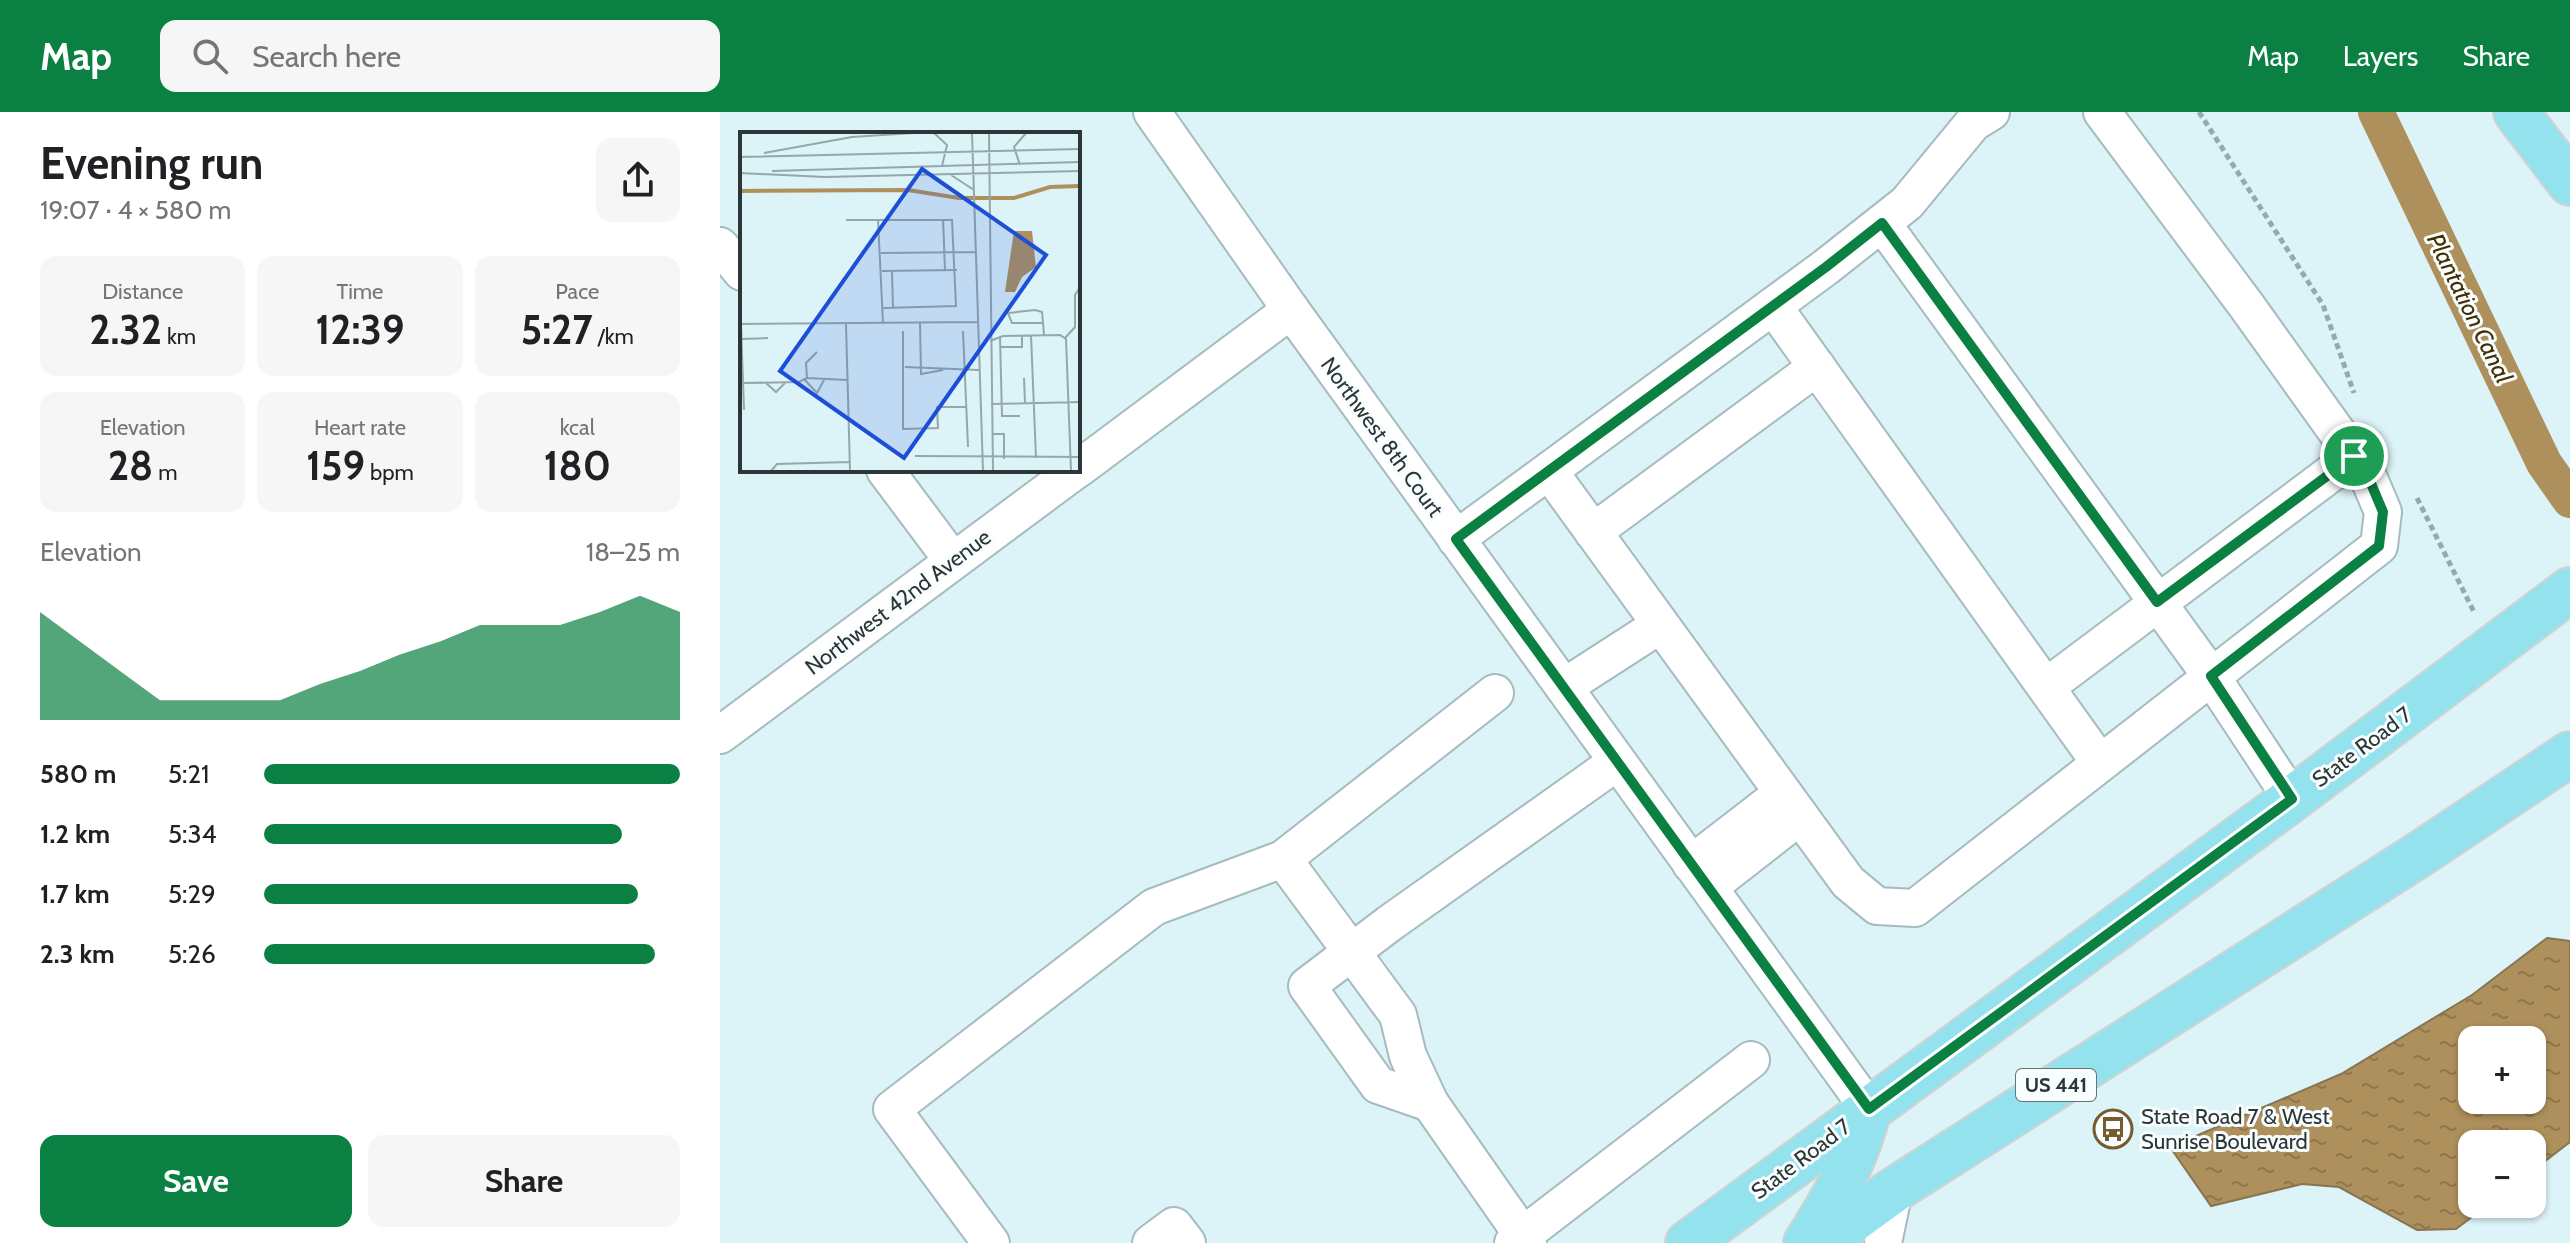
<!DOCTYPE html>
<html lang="en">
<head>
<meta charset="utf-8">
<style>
  body { margin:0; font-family:Cabin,sans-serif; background:#f6f6f6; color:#202124; height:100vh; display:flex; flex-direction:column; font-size:30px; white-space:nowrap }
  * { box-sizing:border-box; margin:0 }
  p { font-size:26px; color:#757577 }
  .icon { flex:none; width:44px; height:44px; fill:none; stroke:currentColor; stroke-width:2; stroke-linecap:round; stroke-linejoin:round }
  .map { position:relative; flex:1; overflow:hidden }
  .sheet { display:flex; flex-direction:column; background:#fff; width:720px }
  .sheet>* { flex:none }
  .controls { position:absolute; left:1738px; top:914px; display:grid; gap:16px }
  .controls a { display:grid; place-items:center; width:88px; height:88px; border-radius:16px; background:#fff; box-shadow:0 2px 6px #0004; font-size:40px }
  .pin { position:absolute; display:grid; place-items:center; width:68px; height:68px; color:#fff; margin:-34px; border:4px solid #fff; border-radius:50%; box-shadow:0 2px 8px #0007 }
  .round { display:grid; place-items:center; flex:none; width:84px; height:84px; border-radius:16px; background:#f6f6f6 }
  .headline { display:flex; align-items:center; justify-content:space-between; height:136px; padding:0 40px }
  h1 { font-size:44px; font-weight:800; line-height:60px }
  .metrics { display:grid; grid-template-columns:repeat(3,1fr); gap:12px; height:136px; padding:8px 40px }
  .metrics div { display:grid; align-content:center; border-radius:16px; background:#f6f6f6; text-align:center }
  .metrics b { font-size:40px; font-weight:800 }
  .metrics small { font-size:22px; font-weight:400 }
  .metrics p { font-size:22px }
  .chart { height:224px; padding:16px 40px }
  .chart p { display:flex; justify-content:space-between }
  .chart svg { width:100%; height:144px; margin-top:8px; fill:#0b8043; opacity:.7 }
  .primary-button { display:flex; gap:16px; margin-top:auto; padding:16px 40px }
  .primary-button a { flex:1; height:92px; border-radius:16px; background:#0b8043; color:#fff; font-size:32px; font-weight:800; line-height:92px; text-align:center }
  .primary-button a+a { background:#f6f6f6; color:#202124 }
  ul { padding:0 40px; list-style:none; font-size:26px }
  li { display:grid; grid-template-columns:128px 96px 1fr; align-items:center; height:60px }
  li i { height:20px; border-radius:10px; background:#0b8043 }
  header { display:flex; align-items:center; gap:48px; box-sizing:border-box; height:112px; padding:0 40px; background:#0b8043; color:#fff }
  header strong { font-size:38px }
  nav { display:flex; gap:44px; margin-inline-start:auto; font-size:28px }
  .search { width:560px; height:72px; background:#f6f6f6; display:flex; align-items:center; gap:20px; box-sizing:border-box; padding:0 28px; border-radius:16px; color:#757577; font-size:30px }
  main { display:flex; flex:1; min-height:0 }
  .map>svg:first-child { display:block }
</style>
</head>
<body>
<header>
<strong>Map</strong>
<div class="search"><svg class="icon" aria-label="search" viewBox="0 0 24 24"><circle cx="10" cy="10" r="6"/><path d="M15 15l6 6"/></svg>Search here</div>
<nav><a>Map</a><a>Layers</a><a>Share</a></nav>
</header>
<main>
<section class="sheet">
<div class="headline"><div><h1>Evening run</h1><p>19:07 · 4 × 580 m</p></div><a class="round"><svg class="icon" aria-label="share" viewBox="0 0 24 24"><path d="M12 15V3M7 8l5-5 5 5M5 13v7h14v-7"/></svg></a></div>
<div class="metrics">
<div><p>Distance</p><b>2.32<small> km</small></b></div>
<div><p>Time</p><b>12:39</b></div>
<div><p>Pace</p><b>5:27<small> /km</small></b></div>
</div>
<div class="metrics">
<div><p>Elevation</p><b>28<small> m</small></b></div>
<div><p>Heart rate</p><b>159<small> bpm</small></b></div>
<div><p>kcal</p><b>180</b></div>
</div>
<div class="chart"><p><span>Elevation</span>18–25 m</p>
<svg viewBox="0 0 160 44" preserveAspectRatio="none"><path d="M0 44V11L10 20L20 29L30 38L40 38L50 38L60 38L70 33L80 29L90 24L100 20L110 15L120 15L130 15L140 11L150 6L160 11V44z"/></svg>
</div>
<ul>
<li><b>580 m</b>5:21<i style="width:100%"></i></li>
<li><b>1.2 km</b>5:34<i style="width:86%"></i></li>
<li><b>1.7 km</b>5:29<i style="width:90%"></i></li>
<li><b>2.3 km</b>5:26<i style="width:94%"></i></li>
</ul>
<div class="primary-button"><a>Save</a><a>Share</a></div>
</section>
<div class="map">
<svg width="1850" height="1131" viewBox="0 0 1850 1131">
  <defs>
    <pattern id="water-ripples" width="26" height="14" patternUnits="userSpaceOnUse" patternTransform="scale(2)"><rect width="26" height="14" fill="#ae905c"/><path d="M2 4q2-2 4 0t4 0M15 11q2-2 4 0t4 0" fill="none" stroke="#8e764d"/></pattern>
  </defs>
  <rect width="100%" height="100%" fill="#dcf3f7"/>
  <path fill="url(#water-ripples)" stroke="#877551" stroke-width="2" fill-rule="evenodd" d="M1827,826L1850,829V1030L1812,1059V1032H1752V1092H1769L1736,1117L1697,1118L1619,1075L1582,1072L1491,1094L1450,1035L1621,962L1752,883ZM1752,928H1812V988H1752Z"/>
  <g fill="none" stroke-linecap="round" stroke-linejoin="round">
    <path stroke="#ae905c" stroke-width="36" d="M1656,0L1824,351L1850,388"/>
    <g stroke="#a5bbbf" stroke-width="40">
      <g id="minor">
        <path d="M432,0L571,198L1149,997"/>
        <path d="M1162,111L1491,564L1572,687"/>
        <path d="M0,134L22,160"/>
        <path d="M1053,194L1380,651"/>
        <path d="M358,357L571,198"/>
        <path d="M165,358L233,449"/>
        <path d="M829,359L1128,770L1157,794L1195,796L1659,434L1663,400L1647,362L1526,193L1382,0"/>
        <path d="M873,420L1097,255"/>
        <path d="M736,427L1106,155L1187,91L1253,11L1271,0"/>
        <path d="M844,575L940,513"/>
        <path d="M1326,575L1634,344"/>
        <path d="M0,623L356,358"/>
        <path d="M563,747L678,903L688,944L710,991L808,1131"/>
        <path d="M971,752L1063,681"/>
        <path d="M989,775L1080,704"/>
        <path d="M710,991L658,973L587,874L670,811L897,650"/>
        <path d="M271,1131L172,997L434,795L563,747L775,581"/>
        <path d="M431,1131L454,1114L467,1131"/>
        <path d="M793,1131L1031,948"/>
        <path d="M1163,1131L1174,1078"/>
      </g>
    </g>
    <g stroke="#d1d3d3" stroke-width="48">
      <g id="major">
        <path d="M1796,0L1850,71"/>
        <path d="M968,1131L1572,687L1850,478"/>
        <path d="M1086,1131C1115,1085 1135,1051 1149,997"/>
        <path d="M1101,1131L1174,1078L1703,740L1850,642"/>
      </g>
    </g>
    <g stroke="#97a9ac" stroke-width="5" stroke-dasharray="6 4" stroke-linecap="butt">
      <path d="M1479,0L1603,193L1634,281"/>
      <path d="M1697,386L1755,502"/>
    </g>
    <use href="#minor" stroke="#fff" stroke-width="36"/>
    <use href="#major" stroke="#94e2ee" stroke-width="44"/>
  </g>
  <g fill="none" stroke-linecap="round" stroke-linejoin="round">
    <g stroke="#fff" stroke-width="16">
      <path id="route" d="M1162,111L1437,490L1634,344L1647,362L1663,400L1659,434L1491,564L1572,687L1149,997L736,427L1106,155Z"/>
    </g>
    <use href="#route" stroke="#0b8043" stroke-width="10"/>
  </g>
  <defs>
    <g id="bus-ring" transform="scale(2)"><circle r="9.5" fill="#f8fdfd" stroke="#755b2d" stroke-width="1.5"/><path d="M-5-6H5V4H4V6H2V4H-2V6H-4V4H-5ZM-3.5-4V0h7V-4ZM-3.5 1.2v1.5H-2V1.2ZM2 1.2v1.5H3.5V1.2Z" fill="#755b2d"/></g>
  </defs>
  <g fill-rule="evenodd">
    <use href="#bus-ring" x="1393" y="1017"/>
  </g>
  <g text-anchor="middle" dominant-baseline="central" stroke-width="6" stroke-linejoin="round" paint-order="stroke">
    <rect fill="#f8fdfd" stroke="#6a7272" stroke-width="2" x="1296" y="957" width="80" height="32" rx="6"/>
    <g font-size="20" font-weight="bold" fill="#2d3637">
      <text x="1336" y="973">US 441</text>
    </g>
    <g font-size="22" fill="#2d3637" stroke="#f8fdfd">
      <text transform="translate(662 325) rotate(54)">Northwest 8th Court</text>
      <text transform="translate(178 490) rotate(-37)">Northwest 42nd Avenue</text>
      <text transform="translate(1642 635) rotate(-37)">State Road 7</text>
      <text transform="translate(1081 1047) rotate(-37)">State Road 7</text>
    </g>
    <g font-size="22" fill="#2d3637" stroke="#f8fdfd" text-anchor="start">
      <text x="1421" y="1004">State Road 7 &amp; West<tspan x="1421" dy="25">Sunrise Boulevard</tspan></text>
    </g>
    <g font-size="24" font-style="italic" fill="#442f02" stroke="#f8fdfd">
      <text transform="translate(1750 196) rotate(64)">Plantation Canal</text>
    </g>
  </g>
  <g transform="translate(20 20)">
    <rect width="340" height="340" fill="#dcf3f7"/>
    <path d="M274,99H292L296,135L282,145L275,160H265Z" fill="#ae905c"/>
    <path fill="none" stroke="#ae905c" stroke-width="4" d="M0,59L168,58L219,66H274L310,55L340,54"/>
    <path fill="none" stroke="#96a7aa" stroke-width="2" d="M194,1L207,13L202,34M232,1L243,339M249,1L253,339M24,21L112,5L174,1M0,25L340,17M280,33L274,15L286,1M32,39L340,30M0,41L85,45L340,39M211,43L234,58M203,87L205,138M106,88H138M141,121L236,120M142,139L217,138M152,139L153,176M143,176L216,174L212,88H138L143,191M180,191L181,242L203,238M303,191L302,180L295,178L268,181L272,191H303L304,203M0,192L238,190M1,192L4,278M106,192L110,339M163,199V297L198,296L197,275H226M223,199L228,315M291,203L296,326M260,205L262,284H280M325,206L335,195V163L340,155M2,207L28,206M250,209L263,204L320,203L326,207L331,339M261,215H282V203M165,235L239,238M67,246L107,248M284,246L285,271M64,247L77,261L84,248M3,251L59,250L67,246L66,231L77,220M26,251L36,260L45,251M251,272L340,270M252,302H264V327M175,324L340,325M31,339L37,332L110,330"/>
    <path fill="#1d4ed8" fill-opacity="0.15" stroke="#1d4ed8" stroke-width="4" d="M182,37L306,123L164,326L40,239Z"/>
    <rect width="340" height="340" fill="none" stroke="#2d3637" stroke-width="4"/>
  </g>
</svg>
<div class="controls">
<a>+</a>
<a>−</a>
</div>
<div class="pin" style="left:1634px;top:344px;background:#1e9e55"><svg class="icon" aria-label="arrive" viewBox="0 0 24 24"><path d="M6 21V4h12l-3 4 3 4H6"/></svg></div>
</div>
</main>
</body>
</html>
